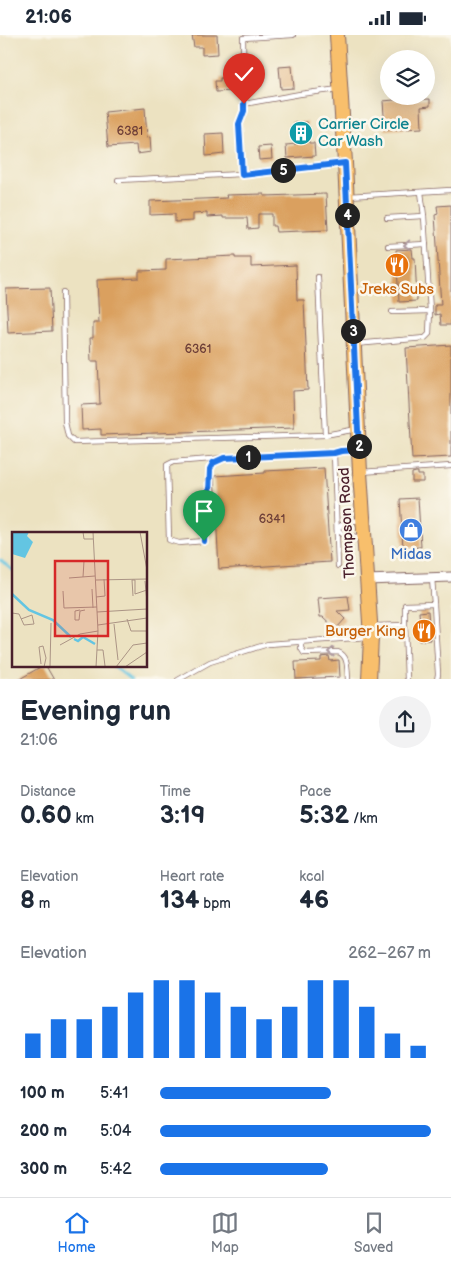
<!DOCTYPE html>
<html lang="en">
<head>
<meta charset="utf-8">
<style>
  body { margin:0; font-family:"Balsamiq Sans",sans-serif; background:#f2f2f3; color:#1f2937; height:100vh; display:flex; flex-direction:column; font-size:19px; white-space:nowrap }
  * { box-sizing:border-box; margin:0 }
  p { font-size:16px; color:#747a83 }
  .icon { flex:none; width:28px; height:28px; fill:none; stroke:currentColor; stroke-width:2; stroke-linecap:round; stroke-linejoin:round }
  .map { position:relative; height:644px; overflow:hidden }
  .panel { display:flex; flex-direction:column; background:#fff; flex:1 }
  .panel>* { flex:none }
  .fabs { position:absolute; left:380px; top:15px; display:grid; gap:10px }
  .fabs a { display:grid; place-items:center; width:55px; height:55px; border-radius:50%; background:#fff; box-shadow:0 5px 20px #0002; font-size:25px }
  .pin { position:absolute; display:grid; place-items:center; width:42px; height:42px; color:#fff; margin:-51px -21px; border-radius:50% 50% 50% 0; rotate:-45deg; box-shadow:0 0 5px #0007 }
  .pin .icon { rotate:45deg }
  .km { position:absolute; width:25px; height:25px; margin:-12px; border-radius:50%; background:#222; color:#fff; font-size:14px; line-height:25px; text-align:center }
  .round { display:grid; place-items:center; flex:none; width:52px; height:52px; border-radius:26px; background:#f2f2f3 }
  .headline { display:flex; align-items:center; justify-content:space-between; height:85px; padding:0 20px }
  h1 { font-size:28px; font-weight:700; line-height:38px }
  .stats { display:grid; grid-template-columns:repeat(3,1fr); gap:8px; height:85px; padding:5px 20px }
  .stats div { display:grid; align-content:center }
  .stats b { font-size:25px; font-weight:700 }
  .stats small { font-size:14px; font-weight:400 }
  .stats p { font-size:14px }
  .chart { height:140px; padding:10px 20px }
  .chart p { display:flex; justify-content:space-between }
  .chart svg { width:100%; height:90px; margin-top:5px; stroke:#1a73e8; stroke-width:6 }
  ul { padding:0 20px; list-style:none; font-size:16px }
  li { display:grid; grid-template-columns:80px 60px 1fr; align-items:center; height:38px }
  li i { height:12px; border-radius:6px; background:#1a73e8 }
  .status { display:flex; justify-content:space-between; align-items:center; height:35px; padding:0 25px; background:#fff; direction:ltr }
  .status svg { height:14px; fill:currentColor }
  .dock { display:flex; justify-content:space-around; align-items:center; height:70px; border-top:1px solid #e0e1e3; background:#fff; font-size:14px; color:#747a83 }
  .dock a { display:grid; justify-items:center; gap:2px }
  .dock .on { color:#1a73e8 }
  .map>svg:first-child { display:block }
</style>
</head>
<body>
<div class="status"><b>21:06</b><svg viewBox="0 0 49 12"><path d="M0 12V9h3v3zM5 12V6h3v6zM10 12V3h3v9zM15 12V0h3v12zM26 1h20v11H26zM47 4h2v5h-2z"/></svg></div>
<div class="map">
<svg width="451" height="645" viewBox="0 0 451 645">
  <rect width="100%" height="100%" fill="#fbf7ec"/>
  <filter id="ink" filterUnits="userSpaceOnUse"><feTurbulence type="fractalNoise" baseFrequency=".02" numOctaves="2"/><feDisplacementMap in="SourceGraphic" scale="10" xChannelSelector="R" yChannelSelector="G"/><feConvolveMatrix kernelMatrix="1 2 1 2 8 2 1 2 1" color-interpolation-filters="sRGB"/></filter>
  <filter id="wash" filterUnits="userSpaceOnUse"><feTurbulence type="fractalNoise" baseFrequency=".0096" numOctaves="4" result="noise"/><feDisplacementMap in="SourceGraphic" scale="20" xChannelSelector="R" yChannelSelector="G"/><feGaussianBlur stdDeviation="1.12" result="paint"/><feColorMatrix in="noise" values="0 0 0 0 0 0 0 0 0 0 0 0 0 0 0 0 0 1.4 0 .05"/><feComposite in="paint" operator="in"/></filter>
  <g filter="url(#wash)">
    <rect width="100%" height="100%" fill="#ece2c1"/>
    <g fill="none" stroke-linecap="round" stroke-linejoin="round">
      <g stroke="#63c5e2" stroke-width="2.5">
        <path d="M0,525L14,536"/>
        <path d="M113,631L131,645"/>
      </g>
    </g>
    <g id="blocks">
      <g fill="#daa05e">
        <path d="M192,0H217L218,19L202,20V12H194Z"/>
        <path d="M292,31L294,53L281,54L279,32Z"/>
        <path d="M220,43H229V45H232L233,56L216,57L215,46H220Z"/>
        <path d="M405,64V65L430,64V71L421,72L422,93L385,95L383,66Z"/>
        <path d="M145,73L147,103L150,102L151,117L137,119L136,110L108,112L105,77Z"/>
        <path d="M307,87L309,108H314L315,121L287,123L286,110L296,109L294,88Z"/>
        <path d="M223,98L224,119L206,121L205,99Z"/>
        <path d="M271,111L272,124L259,125L258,112Z"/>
        <path d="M264,159V161L326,159L328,195L276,197L275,191H272V179H258V193L248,194L247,183H223V181L207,182V178L193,179V186L175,187V179L150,180V166L227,163L226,160Z"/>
        <path d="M451,170V290H441L440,279L435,280V270H441L435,180L438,179L437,171Z"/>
        <path d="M412,214L413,223H415L417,266L399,267L396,215Z"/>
        <path d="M235,221V223H251V232L296,230L297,265H304L308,355L293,356L294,393L101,400V394L82,395L81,370L100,369L98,326H91L90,303H93V288H99L97,245L139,243V236L166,235V224Z"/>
        <path d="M50,253L52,296L8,298L6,254Z"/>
        <path d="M451,310V422L412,424L406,313Z"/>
        <path d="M324,433L330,527L219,534L214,441L265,438V436Z"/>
        <path d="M416,437H418V440H423V447H412V438Z"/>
        <path d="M418,463L421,512L403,513L400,464Z"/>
        <path d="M348,561L350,575L337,576L345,584L336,594L323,582H320L318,563Z"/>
        <path d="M428,576L430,605L419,606L417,587H420L419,577Z"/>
        <path d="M329,621L330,626L339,625L340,642L296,644L295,627L321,626V622Z"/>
        <path d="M42,631H46L54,645H18Z"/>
      </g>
    </g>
  </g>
  <g filter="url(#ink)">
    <use href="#blocks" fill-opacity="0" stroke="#836360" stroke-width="1"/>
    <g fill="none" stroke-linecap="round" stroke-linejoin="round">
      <g stroke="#836360" stroke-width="6">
        <g id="lane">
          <path d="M244,69L300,59L339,54"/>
          <path d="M242,139L239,89L244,77L243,3L293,0"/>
          <path d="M118,145L242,139L344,128"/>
          <path d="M348,161L451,155"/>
          <path d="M387,183L424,181"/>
          <path d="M388,211L426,209"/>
          <path d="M318,242L325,400"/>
          <path d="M63,257L65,387L68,401L74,407L325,400L357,394"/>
          <path d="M392,277L430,276"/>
          <path d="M355,309L425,303L429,299L430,276L424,181L421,157"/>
          <path d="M334,418L338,531"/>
          <path d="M224,423L173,427L167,430L169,505L179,508L204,506L203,471L209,459L210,434L213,428L224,423L334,418L341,416L357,415"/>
          <path d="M361,437L451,431"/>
          <path d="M361,485L345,487L337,494L344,500L363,503"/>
          <path d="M434,569L438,639L437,645"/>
          <path d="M405,590L407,645"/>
          <path d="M373,591L405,590V570L434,569L432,543"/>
          <path d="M301,607V613L304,618L338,617C349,621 347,634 348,645"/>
          <path d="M178,645L210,627L268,609L369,602"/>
        </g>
      </g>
      <g stroke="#836360" stroke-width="11">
        <path id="street" d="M366,545L451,542"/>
      </g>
      <g stroke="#836360" stroke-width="16">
        <path id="primary" d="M337,0L345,128L360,437L371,602L369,645"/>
      </g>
      <use href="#lane" stroke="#fff" stroke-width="4.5"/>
      <use href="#street" stroke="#fff" stroke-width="9"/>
      <use href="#primary" stroke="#f8bf6c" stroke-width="14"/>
    </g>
    <defs><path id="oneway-chevron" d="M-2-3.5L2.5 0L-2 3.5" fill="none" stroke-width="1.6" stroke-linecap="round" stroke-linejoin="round" transform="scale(1.25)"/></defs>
    <g stroke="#ae9aa0">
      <use href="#oneway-chevron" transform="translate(407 210) rotate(177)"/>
      <use href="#oneway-chevron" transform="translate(331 617) rotate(179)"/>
    </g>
  </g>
  <g fill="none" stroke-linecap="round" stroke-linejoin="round" filter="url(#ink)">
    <g stroke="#fff" stroke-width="10">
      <path id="route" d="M204,506V471L209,459L210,434L213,428L224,423L334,418L341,416L359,415L345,128L242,140L239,89L244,76V69"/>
    </g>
    <use href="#route" stroke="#1a73e8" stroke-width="6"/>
  </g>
  <defs>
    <g id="building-disc" transform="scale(1.25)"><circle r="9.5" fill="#0f9aa8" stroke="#fbf7ec"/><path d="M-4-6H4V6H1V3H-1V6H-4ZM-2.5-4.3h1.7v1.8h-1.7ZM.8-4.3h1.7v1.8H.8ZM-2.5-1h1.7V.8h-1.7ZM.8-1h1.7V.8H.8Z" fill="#fff"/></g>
    <g id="restaurant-disc" transform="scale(1.25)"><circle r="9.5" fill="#e8710a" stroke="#fbf7ec"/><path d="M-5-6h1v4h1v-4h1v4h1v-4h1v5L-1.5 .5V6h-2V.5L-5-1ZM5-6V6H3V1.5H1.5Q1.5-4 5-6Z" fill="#fff"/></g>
    <g id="shop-disc" transform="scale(1.25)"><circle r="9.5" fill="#3f7fe0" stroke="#fbf7ec"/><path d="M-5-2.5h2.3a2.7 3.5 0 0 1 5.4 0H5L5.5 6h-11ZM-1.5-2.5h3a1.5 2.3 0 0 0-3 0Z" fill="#fff"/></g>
  </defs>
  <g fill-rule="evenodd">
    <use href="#building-disc" x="301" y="98"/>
    <use href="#restaurant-disc" x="397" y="230"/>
    <use href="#shop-disc" x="411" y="495"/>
    <use href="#restaurant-disc" x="424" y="596"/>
  </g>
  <g text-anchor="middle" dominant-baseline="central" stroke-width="5" stroke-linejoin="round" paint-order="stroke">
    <g font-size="12" fill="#6e3f38">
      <text x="130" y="96">6381</text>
      <text x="198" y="314">6361</text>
      <text x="272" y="484">6341</text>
    </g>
    <g font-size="15" fill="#0d838f" stroke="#fbf7ec" text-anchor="start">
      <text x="318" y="89">Carrier Circle<tspan x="318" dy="17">Car Wash</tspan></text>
    </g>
    <g font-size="15" fill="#c56008" stroke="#fbf7ec">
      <text x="397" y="254">Jreks Subs</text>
      <text x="406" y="596" text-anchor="end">Burger King</text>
    </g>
    <g font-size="15" fill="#4a1f2b" stroke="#fbf7ec">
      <text transform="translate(347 488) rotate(-93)">Thompson Road</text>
    </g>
    <g font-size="15" fill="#366cbe" stroke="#fbf7ec">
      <text x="411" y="519">Midas</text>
    </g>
  </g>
  <g transform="translate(12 497)">
    <rect width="135" height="135" fill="#ece2c1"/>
    <path d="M0,0H17L15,4L21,10L13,26L0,22Z" fill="#63c5e2"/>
    <path fill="none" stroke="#63c5e2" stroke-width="2.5" d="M0,62L17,78L41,88L59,105M62,107L66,109L71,105L83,112"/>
    <path fill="none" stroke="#ab9485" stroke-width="1" d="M71,0L72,7H81M81,0L86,99L84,135M128,0L135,38M71,45L72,29H82M57,46L83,44M84,48L135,47M123,48V62L135,58M133,49L135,70M80,57L81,76M51,59L52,76L85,75M121,64L120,48H123M84,65L93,64L92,47M68,78L63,79V88H67L68,79L73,78M85,80L135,77M0,81L7,82L12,93L22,92L20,83L9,87M115,87L119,99H135M102,92L106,128M86,93L135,86M48,113L68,102L86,99M85,118H91L93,134M29,132L27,115L31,114L34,126L32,135M38,135L39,91M104,135L121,113L135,111M113,135L135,120"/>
    <path fill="#d62828" fill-opacity="0.15" stroke="#d62828" stroke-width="2.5" d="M43,29H96V104H43Z"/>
    <rect width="135" height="135" fill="none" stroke="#4a1f2b" stroke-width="2.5"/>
  </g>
</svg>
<div class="fabs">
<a><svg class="icon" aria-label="layers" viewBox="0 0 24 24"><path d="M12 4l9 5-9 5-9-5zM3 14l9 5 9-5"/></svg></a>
</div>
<div class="pin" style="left:204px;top:506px;background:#1e9e55"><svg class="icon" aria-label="arrive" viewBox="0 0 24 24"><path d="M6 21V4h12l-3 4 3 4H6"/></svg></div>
<div class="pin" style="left:244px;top:69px;background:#d93025"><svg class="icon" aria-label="check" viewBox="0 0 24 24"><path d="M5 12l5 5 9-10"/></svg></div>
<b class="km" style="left:248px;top:422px">1</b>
<b class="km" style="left:359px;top:411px">2</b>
<b class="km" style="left:353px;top:296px">3</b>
<b class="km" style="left:347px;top:180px">4</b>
<b class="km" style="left:283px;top:135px">5</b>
</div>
<section class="panel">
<div class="headline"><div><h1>Evening run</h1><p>21:06</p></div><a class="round"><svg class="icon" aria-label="share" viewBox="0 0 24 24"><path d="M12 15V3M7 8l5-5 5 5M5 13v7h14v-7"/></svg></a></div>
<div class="stats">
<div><p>Distance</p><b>0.60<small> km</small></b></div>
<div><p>Time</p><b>3:19</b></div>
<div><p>Pace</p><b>5:32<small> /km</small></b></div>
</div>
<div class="stats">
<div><p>Elevation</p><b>8<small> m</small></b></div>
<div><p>Heart rate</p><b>134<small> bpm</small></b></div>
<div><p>kcal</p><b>46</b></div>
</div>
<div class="chart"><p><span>Elevation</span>262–267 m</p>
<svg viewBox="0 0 160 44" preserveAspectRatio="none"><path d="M5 44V32M15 44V25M25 44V25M35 44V19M45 44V12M55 44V6M65 44V6M75 44V12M85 44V19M95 44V25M105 44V19M115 44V6M125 44V6M135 44V19M145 44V32M155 44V38"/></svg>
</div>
<ul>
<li><b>100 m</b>5:41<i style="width:63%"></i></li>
<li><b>200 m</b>5:04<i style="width:100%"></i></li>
<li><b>300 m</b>5:42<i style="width:62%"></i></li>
</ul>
</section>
<nav class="dock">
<a class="on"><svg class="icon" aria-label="home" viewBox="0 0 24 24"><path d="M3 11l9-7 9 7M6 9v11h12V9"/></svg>Home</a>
<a><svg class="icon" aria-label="map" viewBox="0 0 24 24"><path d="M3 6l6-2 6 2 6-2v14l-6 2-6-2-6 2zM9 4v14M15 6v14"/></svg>Map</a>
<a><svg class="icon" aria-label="saved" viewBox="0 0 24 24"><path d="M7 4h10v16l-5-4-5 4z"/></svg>Saved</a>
</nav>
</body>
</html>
